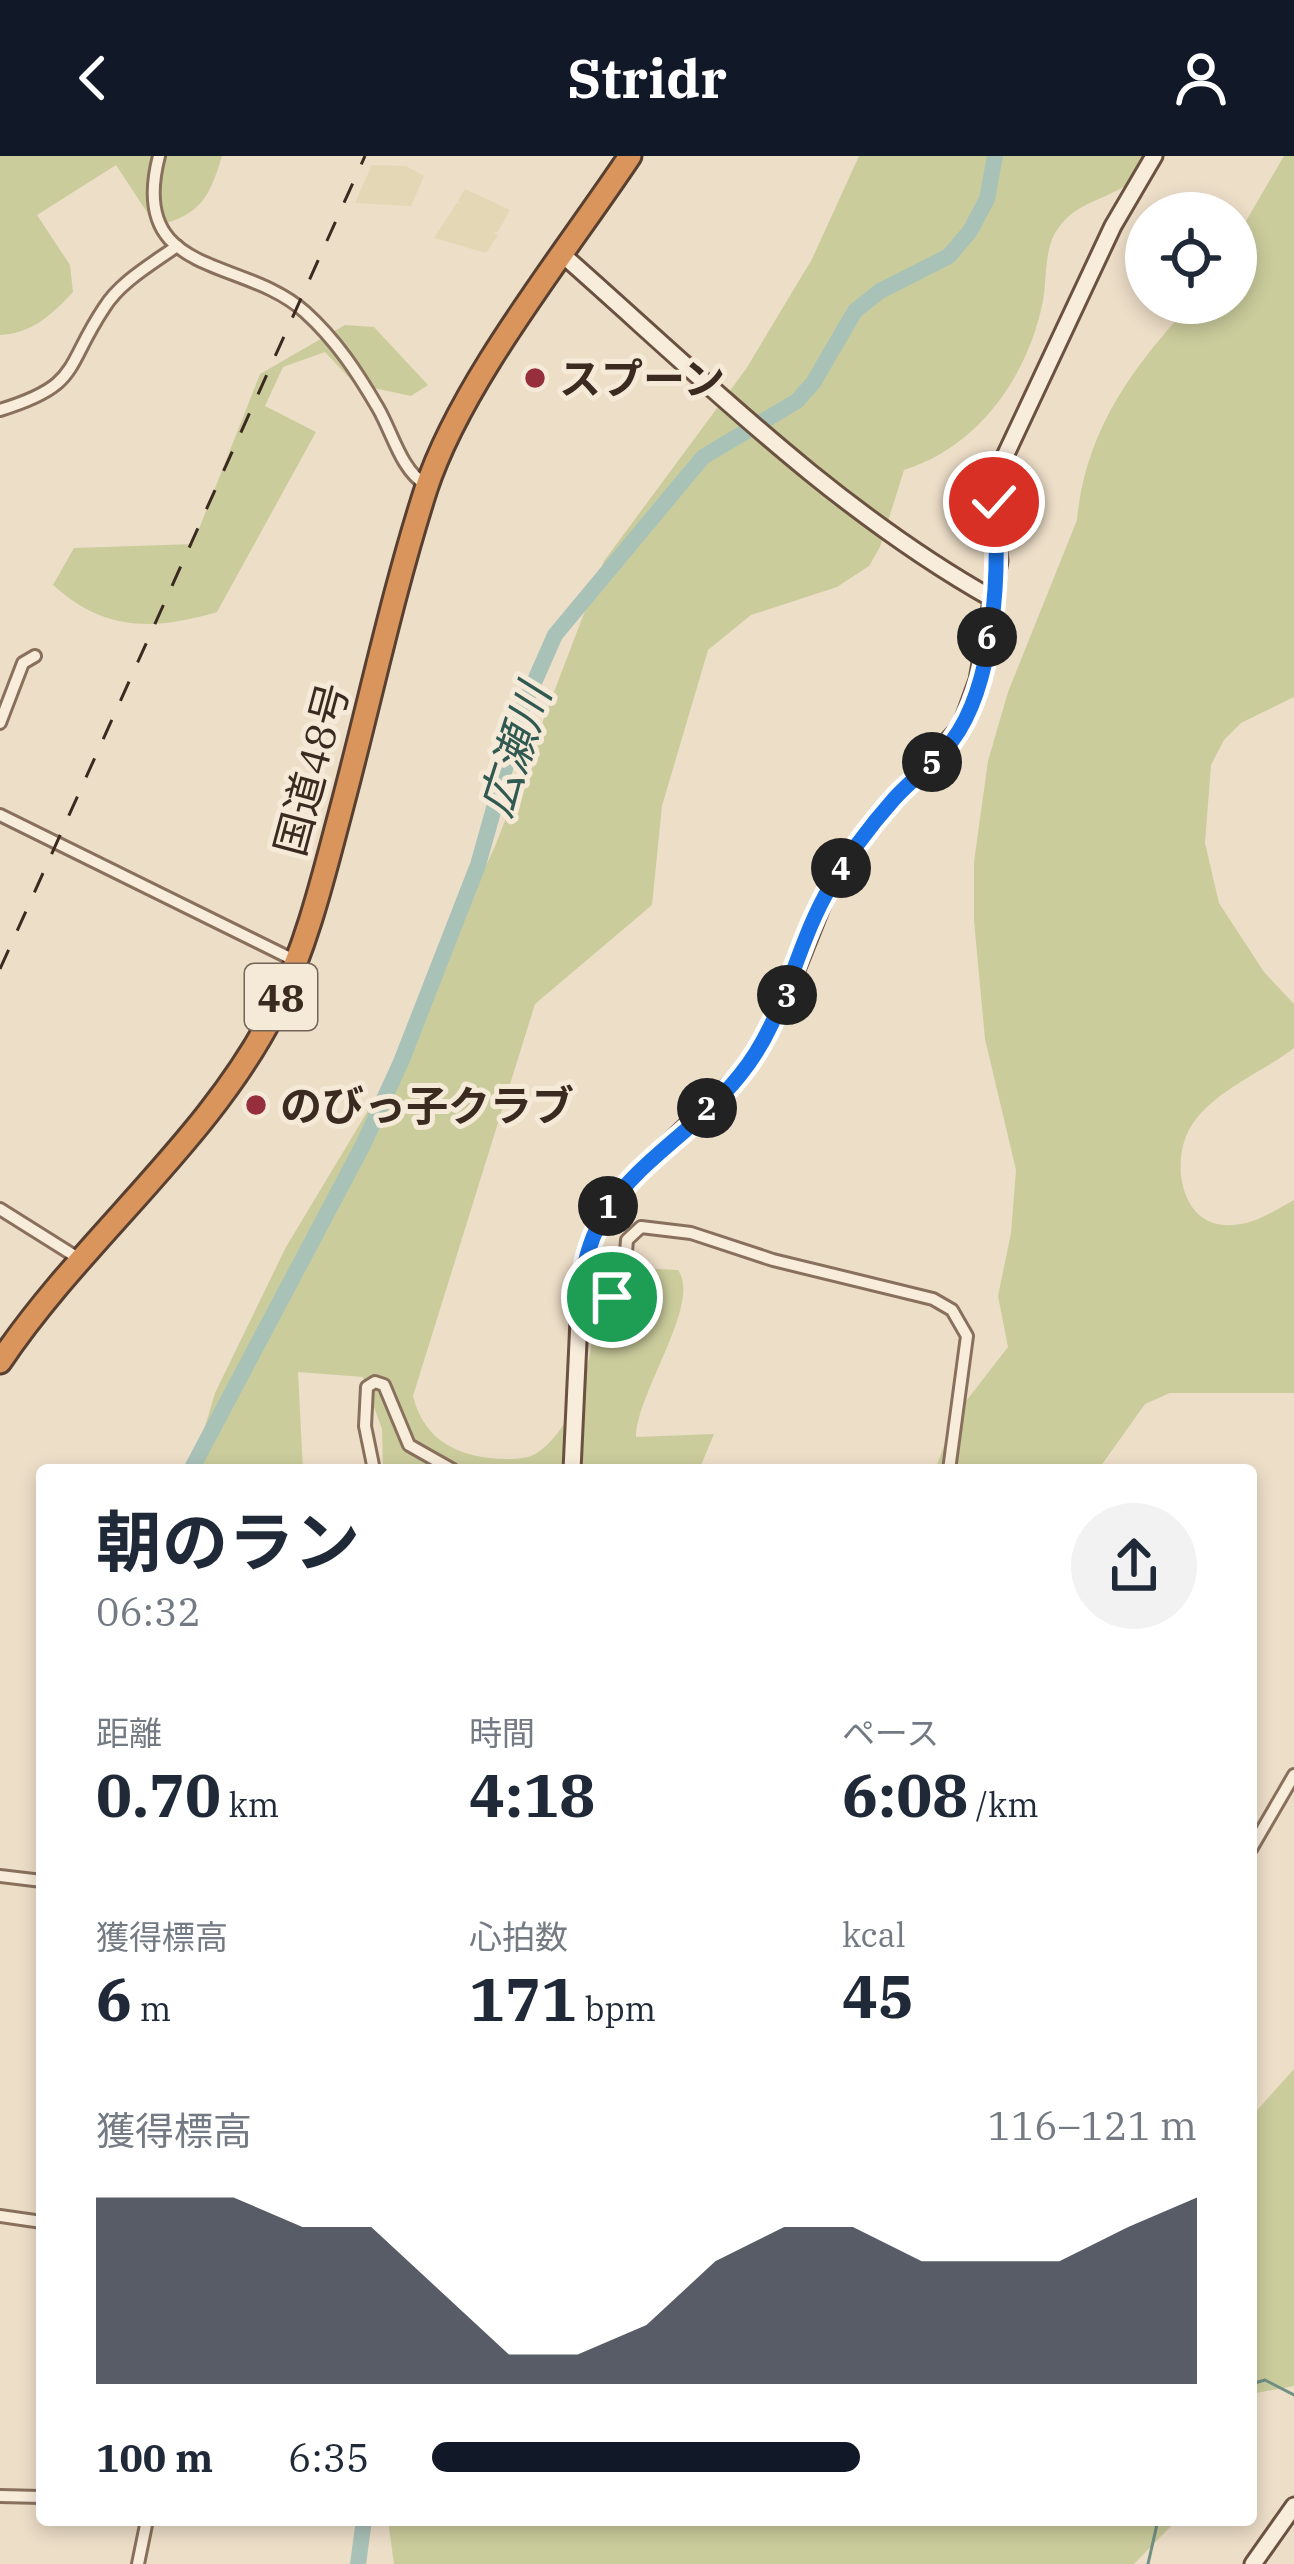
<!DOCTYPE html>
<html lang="ja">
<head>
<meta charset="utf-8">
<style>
  body { margin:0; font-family:"IBM Plex Serif","Noto Sans JP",serif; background:#f2f2f3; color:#1f2937; height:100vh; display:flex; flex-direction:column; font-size:45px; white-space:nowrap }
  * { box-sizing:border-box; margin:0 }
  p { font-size:39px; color:#747a83 }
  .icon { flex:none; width:66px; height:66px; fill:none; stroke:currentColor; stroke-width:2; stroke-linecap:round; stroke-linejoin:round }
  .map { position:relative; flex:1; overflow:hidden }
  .drawer { position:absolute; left:36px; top:1308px; width:1221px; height:1062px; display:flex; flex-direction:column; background:#fff; border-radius:12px; box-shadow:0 6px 18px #0003 }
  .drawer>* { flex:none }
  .buttons { position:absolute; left:1125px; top:36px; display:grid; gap:24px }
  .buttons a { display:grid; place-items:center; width:132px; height:132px; border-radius:50%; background:#fff; box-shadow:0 6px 18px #0003; font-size:60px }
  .pin { position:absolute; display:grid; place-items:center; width:102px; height:102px; color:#fff; margin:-51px; border:6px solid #fff; border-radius:50%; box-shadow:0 3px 12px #0007 }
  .km { position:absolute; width:60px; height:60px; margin:-30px; border-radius:50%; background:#222; color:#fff; font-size:33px; line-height:60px; text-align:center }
  .round { display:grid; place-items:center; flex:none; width:126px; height:126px; border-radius:63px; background:#f2f2f3 }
  .headline { display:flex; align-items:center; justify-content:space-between; height:204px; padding:0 60px }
  h1 { font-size:66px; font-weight:700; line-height:90px }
  .figures { display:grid; grid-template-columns:repeat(3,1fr); gap:18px; height:204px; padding:12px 60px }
  .figures div { display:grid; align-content:center }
  .figures b { font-size:60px; font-weight:700 }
  .figures small { font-size:33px; font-weight:400 }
  .figures p { font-size:33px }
  .chart { height:336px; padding:24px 60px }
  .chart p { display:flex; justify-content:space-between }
  .chart svg { width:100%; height:216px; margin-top:12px; fill:#111827; opacity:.7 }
  ul { padding:0 60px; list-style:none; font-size:39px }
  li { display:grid; grid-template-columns:192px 144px 1fr; align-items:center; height:90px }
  li i { height:30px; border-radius:15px; background:#111827 }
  header { display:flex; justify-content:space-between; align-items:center; height:156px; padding:0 60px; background:#111827; color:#fff; font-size:54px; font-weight:700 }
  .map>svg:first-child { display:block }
</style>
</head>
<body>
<header><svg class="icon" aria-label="back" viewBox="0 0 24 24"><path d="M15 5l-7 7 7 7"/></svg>Stridr<svg class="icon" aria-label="person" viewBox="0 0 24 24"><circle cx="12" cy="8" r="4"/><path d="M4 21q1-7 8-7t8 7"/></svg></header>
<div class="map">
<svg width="1294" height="2408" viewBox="0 0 1294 2408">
  <rect width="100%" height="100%" fill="#eddec8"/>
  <g fill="#e3d7b5">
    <path d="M372,9L406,10L424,20L411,50L355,47Z"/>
    <path d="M465,33L510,54L498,76H493L498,79L486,97L434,82L457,47L463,48L458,45Z"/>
  </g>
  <g fill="#cbcc9c">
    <path d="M0,0H222C209,43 200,59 156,70L116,9L37,59L70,109L73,136C53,158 31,178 0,179Z"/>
    <path d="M859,0H1160C1149,10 1138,23 1125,30C1101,45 1075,47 1057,74C1044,93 1047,123 1043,145C1028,220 979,291 904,314L880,391L869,410L837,431L751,459L708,494L662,650L652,749L535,848L413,1240C424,1286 461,1302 505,1303C519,1303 530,1303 541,1294C573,1270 590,1214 593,1175C595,1152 588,1134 596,1110L678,1114C702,1147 637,1236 636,1281L714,1278L699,1314H383L382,1273L363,1221L298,1216L303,1314H192L215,1237L286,1091L390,918L496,688L604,405L746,213L812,103Z"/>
    <path d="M1284,0H1294V541L1241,567L1224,584L1211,609L1205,687L1219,747L1264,816L1294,848V892C1262,917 1212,935 1190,972C1171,1005 1180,1067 1225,1069C1251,1071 1272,1056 1294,1044V1237H1170L1145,1248L1098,1314H935L956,1258L1008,1191L998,1140L1011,1077L1016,1014L985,883L974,765V706L988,605L1008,536L1077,364C1085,275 1133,210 1192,147H1236V82Z"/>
    <path d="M345,169L374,171L428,229L411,240L355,228L325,196L283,211L265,250L316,276L217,456C152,475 104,475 53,429L74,392L193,388L260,218Z"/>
    <path d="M1294,1913V2230L1251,2238V1961Z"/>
    <path d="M388,2364H1177L1134,2408H394Z"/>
  </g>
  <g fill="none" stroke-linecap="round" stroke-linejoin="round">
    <g stroke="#6f9084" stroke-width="3">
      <path d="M1251,2228L1265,2224L1294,2239"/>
      <path d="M1148,2408L1158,2364"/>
    </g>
    <g stroke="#a9c2b8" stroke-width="16">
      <path d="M191,1314L363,989L401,906L478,709L521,556L555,479L703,301L797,245L813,227L855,155L880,135L949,100L970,75L987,43L995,0"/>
      <path d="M358,2408L364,2364"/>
    </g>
    <g stroke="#89705d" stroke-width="16">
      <g id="street">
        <path d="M159,0C127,123 244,100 305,156C336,184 357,216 378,252C393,278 401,314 426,329"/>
        <path d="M0,254C81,229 64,212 104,152C120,126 152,108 177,90"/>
        <path d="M0,567L23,507L35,500"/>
        <path d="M0,659L296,805"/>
        <path d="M0,1053L78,1102"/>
        <path d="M580,1150C622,1146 624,1121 627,1084L641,1071L691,1077L773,1104L933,1143L952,1154L967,1180L949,1314"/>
        <path d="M374,1314L365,1270L367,1231L375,1226L384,1229L409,1289L453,1314"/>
        <path d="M1251,1693L1294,1619"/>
        <path d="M0,1720L42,1725"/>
        <path d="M0,2060L42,2066"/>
        <path d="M0,2340L42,2341"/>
        <path d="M138,2408L147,2364"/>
      </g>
    </g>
    <g stroke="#6b5140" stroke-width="21">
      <g id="secondary">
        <path d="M564,100C700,220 834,354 993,443"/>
        <path d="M572,1314L581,1121L597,1067L628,1026L743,916L778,859L827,736L842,710L895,641L961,571L978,524L999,405L994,346L998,315L1113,70L1154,0"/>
        <path d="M1253,2408L1294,2350"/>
      </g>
    </g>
    <g stroke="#573f31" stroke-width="27">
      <path id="highway" d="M0,1206C83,1082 214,981 278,848C307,788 323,722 340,658C369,550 392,439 426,333C461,226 566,96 630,0"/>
    </g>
    <use href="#street" stroke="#f8ecdb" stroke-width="10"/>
    <use href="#secondary" stroke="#f8ecdb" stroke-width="15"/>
    <use href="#highway" stroke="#d9955c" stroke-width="21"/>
    <path stroke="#3a2a20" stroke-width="3" stroke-dasharray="21 21" stroke-linecap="butt" d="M0,813L365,0"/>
  </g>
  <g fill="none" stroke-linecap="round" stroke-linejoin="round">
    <g stroke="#fff" stroke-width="24">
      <path id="route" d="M612,1141L580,1150C583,1024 672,1004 740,919C786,863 794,792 830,731C848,699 870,670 894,643C912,623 936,606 952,585C995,528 1000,414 994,346"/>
    </g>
    <use href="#route" stroke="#1a73e8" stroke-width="15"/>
  </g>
  <g fill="#962f3b" stroke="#f5e9d7" stroke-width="4.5">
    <circle cx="535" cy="222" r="12"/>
    <circle cx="256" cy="949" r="12"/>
  </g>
  <g text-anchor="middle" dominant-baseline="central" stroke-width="10" stroke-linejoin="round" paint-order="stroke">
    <rect fill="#f5e9d7" stroke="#726357" stroke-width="3" x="245" y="808" width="72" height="66" rx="9"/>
    <g font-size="39" font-weight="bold" fill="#3a2a20">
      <text x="281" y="841">48</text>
    </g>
    <g font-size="42" font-weight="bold" fill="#3a2a20" stroke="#f5e9d7" text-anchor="start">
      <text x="559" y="222">スプーン</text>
      <text x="280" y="949">のびっ子クラブ</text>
    </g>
    <g font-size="42" fill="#3a2a20" stroke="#f5e9d7">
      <text transform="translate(311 613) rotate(-75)">国道48号</text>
    </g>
    <g font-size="45" font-style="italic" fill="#305952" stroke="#f5e9d7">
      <text transform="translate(514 594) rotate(-72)">広瀬川</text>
    </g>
  </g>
</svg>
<div class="buttons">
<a><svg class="icon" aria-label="locate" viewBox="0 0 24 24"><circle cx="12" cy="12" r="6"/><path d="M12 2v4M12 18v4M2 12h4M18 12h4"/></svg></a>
</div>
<div class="pin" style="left:612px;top:1141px;background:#1e9e55"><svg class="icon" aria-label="arrive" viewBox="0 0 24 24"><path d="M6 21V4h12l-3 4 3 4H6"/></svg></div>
<div class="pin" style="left:994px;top:346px;background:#d93025"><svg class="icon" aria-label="check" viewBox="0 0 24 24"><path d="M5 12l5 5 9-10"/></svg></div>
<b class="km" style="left:608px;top:1050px">1</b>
<b class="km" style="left:707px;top:952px">2</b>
<b class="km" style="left:787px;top:839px">3</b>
<b class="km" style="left:841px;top:712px">4</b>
<b class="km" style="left:932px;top:606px">5</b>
<b class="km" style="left:987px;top:481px">6</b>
<section class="drawer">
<div class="headline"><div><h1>朝のラン</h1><p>06:32</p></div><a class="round"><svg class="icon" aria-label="share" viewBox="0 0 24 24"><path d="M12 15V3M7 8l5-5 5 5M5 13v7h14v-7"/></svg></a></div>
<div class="figures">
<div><p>距離</p><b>0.70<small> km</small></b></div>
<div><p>時間</p><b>4:18</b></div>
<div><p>ペース</p><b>6:08<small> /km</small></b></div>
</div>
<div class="figures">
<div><p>獲得標高</p><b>6<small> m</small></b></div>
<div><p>心拍数</p><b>171<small> bpm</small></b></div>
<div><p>kcal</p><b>45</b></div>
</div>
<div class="chart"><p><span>獲得標高</span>116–121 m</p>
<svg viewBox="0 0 160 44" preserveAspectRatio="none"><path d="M0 44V6L10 6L20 6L30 12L40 12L50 25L60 38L70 38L80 32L90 19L100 12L110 12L120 19L130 19L140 19L150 12L160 6V44z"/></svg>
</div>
<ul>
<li><b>100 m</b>6:35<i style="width:56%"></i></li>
</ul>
</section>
</div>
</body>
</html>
